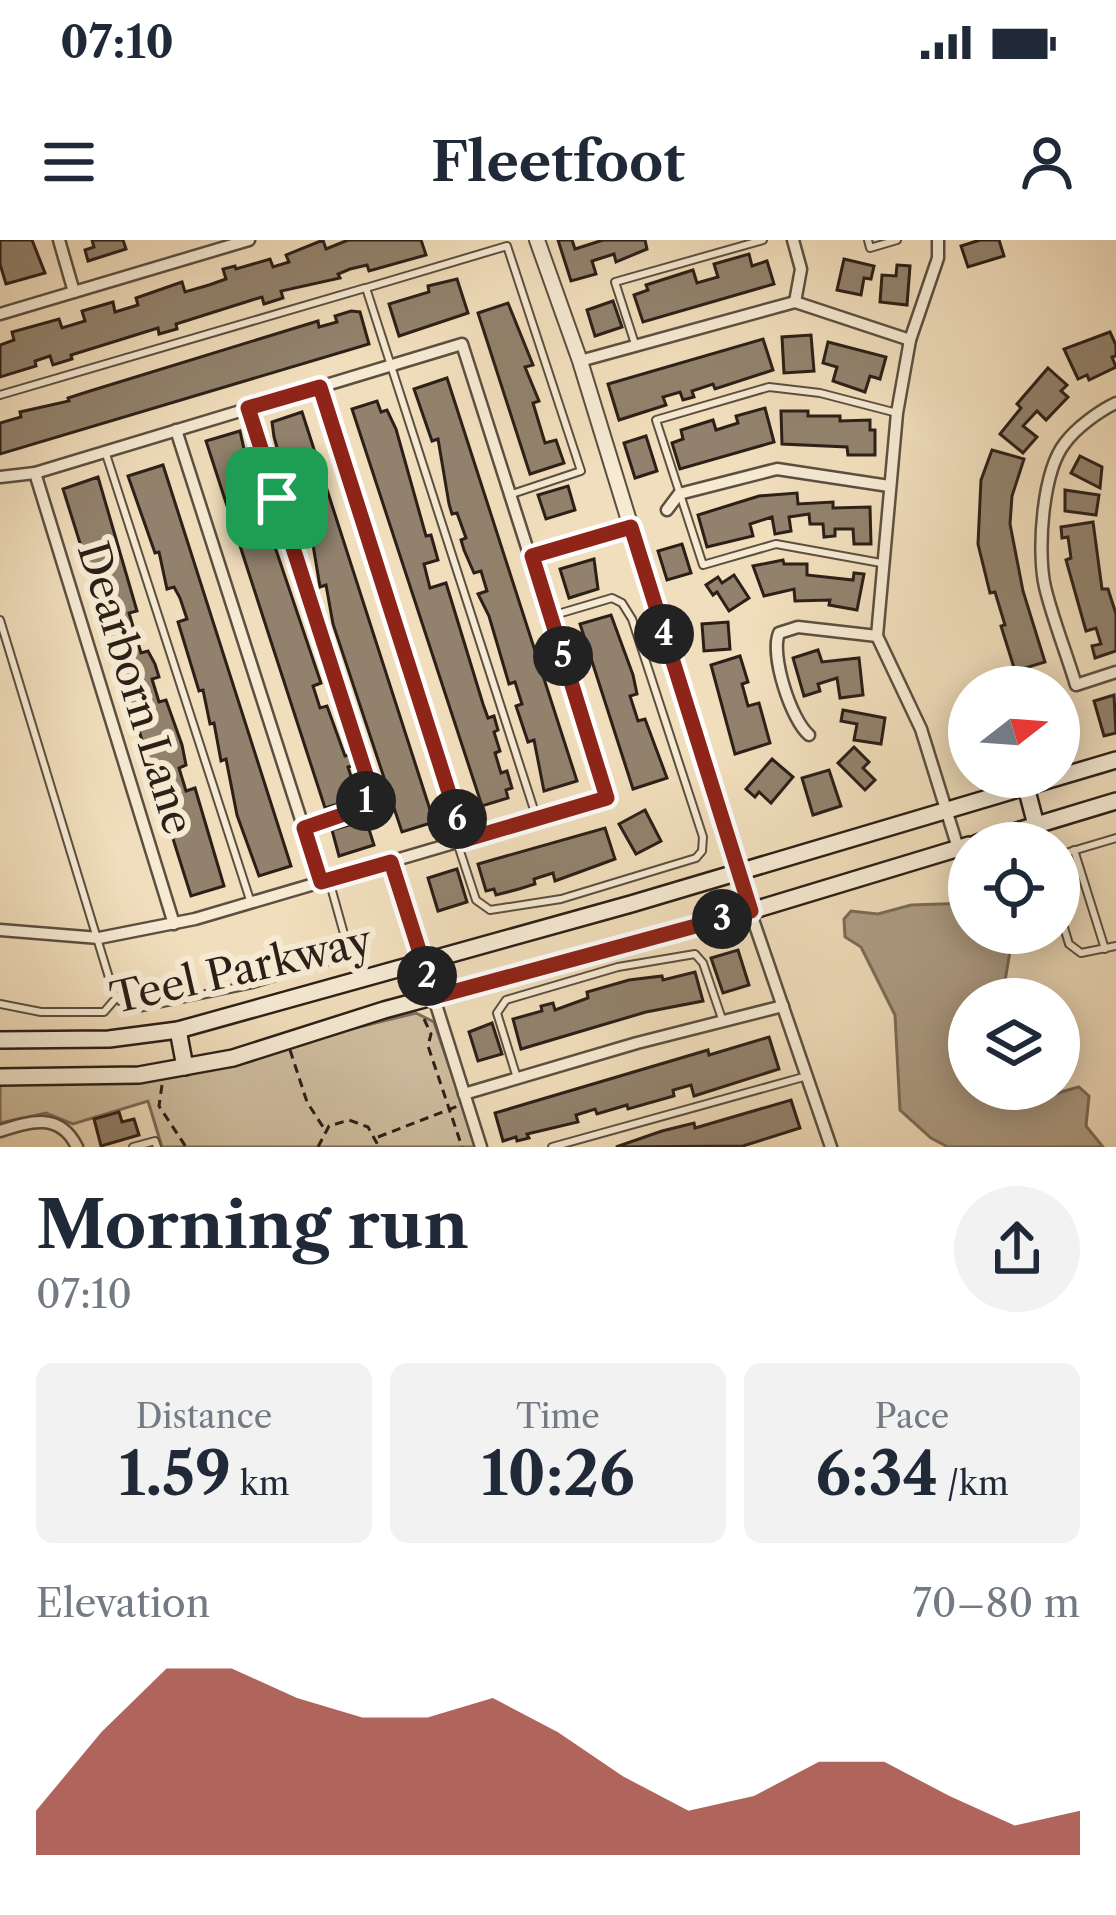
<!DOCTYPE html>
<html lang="en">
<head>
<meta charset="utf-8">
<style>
  body { margin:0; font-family:"Libre Caslon Text",serif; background:#f2f2f3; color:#1f2937; height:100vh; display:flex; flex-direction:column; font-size:45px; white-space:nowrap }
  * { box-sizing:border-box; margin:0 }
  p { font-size:39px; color:#747a83 }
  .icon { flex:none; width:66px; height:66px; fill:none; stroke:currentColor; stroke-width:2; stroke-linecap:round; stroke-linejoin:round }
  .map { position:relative; height:907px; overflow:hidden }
  .details { display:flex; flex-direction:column; background:#fff; flex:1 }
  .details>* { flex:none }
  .needle { width:78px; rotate:73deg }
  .fabs { position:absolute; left:948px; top:426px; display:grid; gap:24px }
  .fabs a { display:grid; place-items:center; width:132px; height:132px; border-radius:50%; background:#fff; box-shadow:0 6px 30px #0003; font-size:60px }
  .pin { position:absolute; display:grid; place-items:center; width:102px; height:102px; color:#fff; margin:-51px; border-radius:24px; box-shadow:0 6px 18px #0006 }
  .km { position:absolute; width:60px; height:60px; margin:-30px; border-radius:50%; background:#222; color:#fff; font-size:33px; line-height:60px; text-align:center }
  .round { display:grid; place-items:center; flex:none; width:126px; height:126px; border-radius:63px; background:#f2f2f3 }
  .headline { display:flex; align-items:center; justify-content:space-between; height:204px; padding:0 36px }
  h1 { font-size:66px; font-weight:800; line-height:90px }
  .stats { display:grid; grid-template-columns:repeat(3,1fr); gap:18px; height:204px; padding:12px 36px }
  .stats div { display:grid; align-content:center; border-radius:18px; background:#f2f2f3; text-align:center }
  .stats b { font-size:60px; font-weight:800 }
  .stats small { font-size:33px; font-weight:400 }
  .stats p { font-size:33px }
  .chart { height:336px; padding:24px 36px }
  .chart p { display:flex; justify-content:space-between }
  .chart svg { width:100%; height:216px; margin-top:12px; fill:#8f2418; opacity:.7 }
  .status { display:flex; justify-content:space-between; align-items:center; height:84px; padding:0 60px; background:#fff; direction:ltr }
  .status svg { height:33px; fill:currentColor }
  header { display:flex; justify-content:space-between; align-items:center; height:156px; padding:0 36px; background:#fff; font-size:54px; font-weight:800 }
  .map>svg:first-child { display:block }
</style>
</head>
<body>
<div class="status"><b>07:10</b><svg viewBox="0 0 49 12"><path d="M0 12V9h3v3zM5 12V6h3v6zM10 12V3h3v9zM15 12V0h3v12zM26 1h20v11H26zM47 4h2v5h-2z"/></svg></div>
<header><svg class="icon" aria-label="menu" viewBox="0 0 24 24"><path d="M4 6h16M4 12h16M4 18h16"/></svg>Fleetfoot<svg class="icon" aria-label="person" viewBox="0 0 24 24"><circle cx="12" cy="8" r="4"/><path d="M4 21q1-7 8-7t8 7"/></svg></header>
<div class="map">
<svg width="1116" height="907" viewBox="0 0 1116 907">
  <rect width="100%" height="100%" fill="#f1debc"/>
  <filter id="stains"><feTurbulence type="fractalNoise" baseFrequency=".00167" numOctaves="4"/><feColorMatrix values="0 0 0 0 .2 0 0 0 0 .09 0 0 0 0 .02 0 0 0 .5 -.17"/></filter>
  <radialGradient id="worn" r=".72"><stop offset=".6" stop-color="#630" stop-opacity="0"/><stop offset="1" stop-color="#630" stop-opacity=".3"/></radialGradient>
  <path fill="#cfbea0" stroke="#7d6e5c" stroke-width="3" d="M416,773L434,782L477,907H162L148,861L73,884L46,873L0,883V844L143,840Z"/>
  <path fill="#ae9d84" stroke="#7a6b59" stroke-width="3" d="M969,663V693H1013L1002,759H969V849H1007C1029,871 1053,852 1079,847L1089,856L1086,886L1103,907H948L931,898L900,870L895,775L861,707L845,697L844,679L851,671L878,674L911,665Z"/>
  <g fill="#92826d" stroke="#2b1f18" stroke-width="3">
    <path d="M0,0H32L45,33L6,44L0,24Z"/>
    <path d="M92,0H123L126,9L88,21L85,10L94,7Z"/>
    <path d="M323,0L326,9L348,0H421L426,15L369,31L367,25L350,29L338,34L340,38L281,51L283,58L264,64L262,57L252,60L176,84L177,89L159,94L158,88L71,115L72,119L53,125L50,116L35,121L36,126L0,137V105L14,100L12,92L59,79L62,88L85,81L82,71L113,62L115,72L138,65L136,58L182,42L185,52L209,45L226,39L223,29L235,26L236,29L270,19L273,27L289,22L286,15Z"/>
    <path d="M558,0H572L575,9L603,0H645L647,9L616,22L614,14L592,21L596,34L571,41Z"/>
    <path d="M980,0H999L1004,16L968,27L961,6Z"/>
    <path d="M749,14L752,26L767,21L774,44L643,82L634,55L648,50L646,45L693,30L697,43L718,37L714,24Z"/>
    <path d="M844,19L874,26L871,39L864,38L861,55L837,50Z"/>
    <path d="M897,25L910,26L907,65L880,62L882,35L896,36Z"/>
    <path d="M457,39L468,73L399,96L389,64L429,52L428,46Z"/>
    <path d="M613,61L622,87L595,96L587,70Z"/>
    <path d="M508,63L533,125L525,127L539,161L533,163L545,203L556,200L564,223L530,234L478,73Z"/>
    <path d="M351,71L360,72L369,104L0,214V183L21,177L20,172L69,161L68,158L90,151L318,81L319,87L337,82L335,76Z"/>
    <path d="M1110,92L1116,105V116L1112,117L1116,127L1089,140L1087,135L1078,139L1064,109Z"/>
    <path d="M811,95L814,131L784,133L782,97Z"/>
    <path d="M763,99L773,130L715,149L713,144L692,151L694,157L683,160L680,152L663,157L666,165L619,180L608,144Z"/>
    <path d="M828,102L886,117L880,139L870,136L865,152L833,141L837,127L823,123Z"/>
    <path d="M1048,128L1067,145L1061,151L1068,157L1046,180L1037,171L1023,186L1037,197L1023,213L1000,194L1021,168L1017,164Z"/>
    <path d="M447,138L577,541L544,551L534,500L528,502L516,466L522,464L515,442L509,444L489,376L478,354L487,351L481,331L474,333L464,310L461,300L466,298L457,273L452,274L449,264L438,199L432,201L414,149Z"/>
    <path d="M377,161L381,172L387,170L396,189L426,296L431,295L438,320L424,324L430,348L446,343L483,464L488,478L494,476L498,490L494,492L500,511L495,513L501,533L507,531L512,548L506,550L508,558L482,566L352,169Z"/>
    <path d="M765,168L774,202L680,229L672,203L683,199L681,190L713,180L716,190L738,183L736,176Z"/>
    <path d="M781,171H808V176H840V181L870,180V190H875V215H848L847,207L782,204Z"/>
    <path d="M302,172L434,582L402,592L333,384L326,345L320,347L312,299L307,301L293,265L274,197L272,182Z"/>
    <path d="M240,191L248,227L321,443L313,446L320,468L327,466L345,516L352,514L355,525L348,527L358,558L325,568L206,201Z"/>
    <path d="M646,196L657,231L635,238L624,203Z"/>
    <path d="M992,210L1024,219L1012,256L1010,284L1023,351L1045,422L1015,431L1001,386L1005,385L995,352L990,353L978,304L981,240Z"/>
    <path d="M1080,216L1102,227L1100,248L1071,233Z"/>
    <path d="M163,225L291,626L259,636L237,575L226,519L221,521L214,483L210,484L203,450L199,451L178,382L187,379L180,358L174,347L167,349L159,312L155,313L128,236Z"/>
    <path d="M98,237L137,371L129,373L141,413L148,411L155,424L159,437L152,439L159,462L166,460L182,505L186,525L179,528L186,551L195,548L224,646L191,656L63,249Z"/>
    <path d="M568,246L575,270L546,279L538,255Z"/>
    <path d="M1065,250L1099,255L1096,275L1065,271Z"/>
    <path d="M797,253L798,264L833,262V268L870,267L871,304H854L853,289H835V296L824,297L823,284H810L809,274L789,277L791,291L775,294L772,277L750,284L753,296L707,307L698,275L759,256Z"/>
    <path d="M1093,282L1102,349H1108L1116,374V411L1095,418L1092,406L1101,404L1096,388L1086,391L1066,320L1071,318L1068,297L1062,298L1061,287Z"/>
    <path d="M682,304L691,333L667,340L658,311Z"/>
    <path d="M594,319L598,349L569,358L560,329Z"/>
    <path d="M783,320L784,324H807V335L853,340L854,333L864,334L857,370L829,365L830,360L795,361L794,349L764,356L753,326Z"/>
    <path d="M734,335L749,358L729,371L717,352L713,355L706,345L718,337L722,343Z"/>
    <path d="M611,375L633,435L637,454L630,456L638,481L645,479L667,538L633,549L580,384Z"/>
    <path d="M728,382L730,409L704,411L702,384Z"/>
    <path d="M818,410L822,422L859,418L863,455L840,458L837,438L818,444L820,451L804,456L793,418Z"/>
    <path d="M740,416L748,442L742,444L748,466L759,463L770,503L735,514L711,425Z"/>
    <path d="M1114,455L1116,493L1104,496L1094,461Z"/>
    <path d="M843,470L885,478L881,504L854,500L857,484L841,481Z"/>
    <path d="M854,507L869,522L863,528L875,540L865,550L838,523Z"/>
    <path d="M772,519L793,537L771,563L759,552L755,557L746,549Z"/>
    <path d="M829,530L841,566L813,575L802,538Z"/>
    <path d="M645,570L661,601L636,614L619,584Z"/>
    <path d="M366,580L374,605L339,616L332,590Z"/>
    <path d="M605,588L615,619L555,641L553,633L534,639L535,644L519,649L496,655L494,649L486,651L478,624Z"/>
    <path d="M457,629L467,662L438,671L428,638Z"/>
    <path d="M738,710L749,745L723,753L711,718Z"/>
    <path d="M695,732L703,761L646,772L521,809L513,779L542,771L541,766L553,763L555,770L588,758L587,752L629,740L662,736L663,740Z"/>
    <path d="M492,783L502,814L478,821L469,792Z"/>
    <path d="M769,797L779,829L694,856L691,845L673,850L674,856L628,869L627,865L597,874L595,869L576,875L578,882L527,894L529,898L517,901L516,897L503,901L495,873L708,810L709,815Z"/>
    <path d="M791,860L800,888L743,906L616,907L662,891L694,883L695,888Z"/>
    <path d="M119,872L122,882L134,879L139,895L101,906L94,879Z"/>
  </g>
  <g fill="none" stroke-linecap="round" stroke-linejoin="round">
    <g stroke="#5c4f41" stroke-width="10">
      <g id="service">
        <path d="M868,0L870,8L897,0"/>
        <path d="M635,104L615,42L763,0"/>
        <path d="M0,155L365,48"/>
        <path d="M248,168L372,553L361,569L305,588"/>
        <path d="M105,211L251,663"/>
        <path d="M512,254L581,231L507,6L366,48L537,579"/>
        <path d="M881,323L776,304L703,325L656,180L769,147L820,153L897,173"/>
        <path d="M0,380L114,754L129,770L254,744L342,717L346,701L329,640"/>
        <path d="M1037,588L1040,603"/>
        <path d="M457,602L476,660L490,670L561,659L696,618L702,611L703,597L632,379L622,363L612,358L551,376"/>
        <path d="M1074,610L1105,709"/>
        <path d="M1059,615L1116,598"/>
        <path d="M1059,671L1069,704L1081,713L1116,706"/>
        <path d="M0,764L41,772H104L117,757"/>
        <path d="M517,838L497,773L506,760L618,727L695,714L703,723L722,779"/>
        <path d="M133,907L155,901L157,907"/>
        <path d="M552,907L807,836"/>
      </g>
    </g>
    <g stroke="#5c4f41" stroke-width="15">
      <g id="minor">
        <path d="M59,0L74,52"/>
        <path d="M793,0L801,29L795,62"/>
        <path d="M938,0V18L910,100L897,173L877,396L921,489L958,608"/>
        <path d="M0,74L249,0"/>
        <path d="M580,121L795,62L910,100"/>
        <path d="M320,147L464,600"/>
        <path d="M1116,163C1099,171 1076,188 1065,203C1042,232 1037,312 1045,347C1053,380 1066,412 1076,445L1116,432"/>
        <path d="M176,190L321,642"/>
        <path d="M35,233L174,684"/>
        <path d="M0,237L35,233L462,104L607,558L195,679L99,698L0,690"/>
        <path d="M667,270L679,254L777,229L889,246"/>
        <path d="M533,316L631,287"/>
        <path d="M809,495C791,480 770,415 779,393L798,387L877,396"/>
        <path d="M391,622L481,907"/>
        <path d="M737,633L831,907"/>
        <path d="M464,854L637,803L783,766"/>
        <path d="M0,891C31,881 60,872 77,907"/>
      </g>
    </g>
    <g stroke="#5c4f41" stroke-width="18">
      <path id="tertiary" d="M537,0L580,121L737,633"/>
    </g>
    <g stroke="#2b1f18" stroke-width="20">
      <g id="secondary">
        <path d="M1026,547L1036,585"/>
        <path d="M977,603L1116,561"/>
        <path d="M178,790L185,827"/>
        <path d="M0,800L109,799L178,790L631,664L1116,520"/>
        <path d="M0,837L139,835L233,818L384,770L751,671L969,605"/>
      </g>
    </g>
    <g stroke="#2b1f18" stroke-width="3" stroke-dasharray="9 6" stroke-linecap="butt">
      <path d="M424,779L431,794L428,806L462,907"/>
      <path d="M290,810L307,862L325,890"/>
      <path d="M162,845L159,866L186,907"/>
      <path d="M378,897L458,866"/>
      <path d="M318,907L329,886L349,880L368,887L379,907"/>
    </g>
    <use href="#service" stroke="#f6ead3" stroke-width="6"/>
    <use href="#minor" stroke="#f6ead3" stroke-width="10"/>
    <use href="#tertiary" stroke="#f6ead3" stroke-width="14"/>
    <use href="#secondary" stroke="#f6ead3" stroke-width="15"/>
  </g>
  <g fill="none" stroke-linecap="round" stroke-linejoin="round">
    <g stroke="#fff" stroke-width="24">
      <path id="route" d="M320,147L464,600L607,558L532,316L631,287L751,671L434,757L391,622L321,642L304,588L362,568L372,553L248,168Z"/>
    </g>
    <use href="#route" stroke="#8f2418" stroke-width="15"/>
  </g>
  <g text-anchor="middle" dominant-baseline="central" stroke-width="12" stroke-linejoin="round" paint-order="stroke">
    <g font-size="42" fill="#2b1f18" stroke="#f6ead3">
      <text transform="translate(136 448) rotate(73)">Dearborn Lane</text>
      <text transform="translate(241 729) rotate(-13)">Teel Parkway</text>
    </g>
  </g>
  <rect width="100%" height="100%" filter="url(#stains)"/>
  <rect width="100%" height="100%" fill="url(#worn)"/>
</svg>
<div class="fabs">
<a><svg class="needle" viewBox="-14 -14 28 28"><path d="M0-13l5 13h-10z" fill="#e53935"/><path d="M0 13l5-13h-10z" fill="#747a83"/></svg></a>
<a><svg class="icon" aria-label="locate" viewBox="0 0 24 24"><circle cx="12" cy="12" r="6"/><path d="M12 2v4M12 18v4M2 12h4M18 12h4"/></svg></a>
<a><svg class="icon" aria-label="layers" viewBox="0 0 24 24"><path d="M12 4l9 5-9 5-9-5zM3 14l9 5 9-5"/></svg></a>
</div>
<div class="pin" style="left:277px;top:258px;background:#1e9e55"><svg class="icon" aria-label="arrive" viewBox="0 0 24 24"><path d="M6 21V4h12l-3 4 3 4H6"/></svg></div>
<b class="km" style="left:366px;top:561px">1</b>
<b class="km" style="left:427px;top:736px">2</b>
<b class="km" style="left:722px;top:679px">3</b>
<b class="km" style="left:664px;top:394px">4</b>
<b class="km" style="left:563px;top:416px">5</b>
<b class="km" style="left:457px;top:579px">6</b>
</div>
<section class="details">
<div class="headline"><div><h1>Morning run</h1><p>07:10</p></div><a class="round"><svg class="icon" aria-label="share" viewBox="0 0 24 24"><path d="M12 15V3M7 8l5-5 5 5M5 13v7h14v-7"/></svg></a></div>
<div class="stats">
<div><p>Distance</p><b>1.59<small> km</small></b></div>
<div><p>Time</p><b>10:26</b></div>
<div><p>Pace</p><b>6:34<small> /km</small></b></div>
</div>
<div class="chart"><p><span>Elevation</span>70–80 m</p>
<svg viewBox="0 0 160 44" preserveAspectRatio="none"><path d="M0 44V35L10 19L20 6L30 6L40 12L50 16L60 16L70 12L80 19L90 28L100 35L110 32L120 25L130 25L140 32L150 38L160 35V44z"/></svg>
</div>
</section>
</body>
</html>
